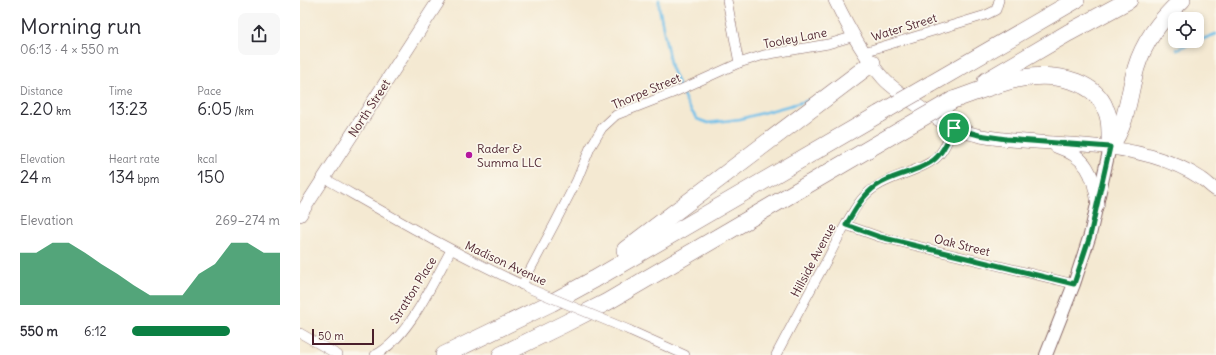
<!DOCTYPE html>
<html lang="en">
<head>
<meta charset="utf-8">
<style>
  body { margin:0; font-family:Delius,sans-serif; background:#f7f7f7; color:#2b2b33; height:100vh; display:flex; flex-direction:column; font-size:15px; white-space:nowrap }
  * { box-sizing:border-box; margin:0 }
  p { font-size:13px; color:#7c7c81 }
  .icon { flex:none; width:22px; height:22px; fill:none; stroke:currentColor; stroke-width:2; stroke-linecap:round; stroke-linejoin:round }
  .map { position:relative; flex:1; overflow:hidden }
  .sheet { display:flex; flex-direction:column; background:#fff; width:300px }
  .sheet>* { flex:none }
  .controls { position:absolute; left:868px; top:12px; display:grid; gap:8px }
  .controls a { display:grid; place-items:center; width:36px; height:36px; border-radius:8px; background:#fff; box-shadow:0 2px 6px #0003; font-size:20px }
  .scale { position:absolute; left:12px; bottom:10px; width:62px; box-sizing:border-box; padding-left:4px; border:2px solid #4a1f2b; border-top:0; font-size:11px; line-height:14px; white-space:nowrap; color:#4a1f2b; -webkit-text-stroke:3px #fbf7ec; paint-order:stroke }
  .pin { position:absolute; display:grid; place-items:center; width:34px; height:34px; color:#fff; margin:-17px; border:2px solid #fff; border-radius:50%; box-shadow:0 1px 4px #0007 }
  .round { display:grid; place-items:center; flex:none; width:42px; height:42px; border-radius:8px; background:#f7f7f7 }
  .overview { display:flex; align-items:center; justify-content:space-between; height:68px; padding:0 20px }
  h1 { font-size:22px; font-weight:600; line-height:30px }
  .stats { display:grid; grid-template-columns:repeat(3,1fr); gap:6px; height:68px; padding:4px 20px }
  .stats div { display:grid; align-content:center }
  .stats b { font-size:17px; font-weight:600 }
  .stats small { font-size:11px; font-weight:400 }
  .stats p { font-size:11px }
  .chart { height:112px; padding:8px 20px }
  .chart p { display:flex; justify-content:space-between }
  .chart svg { width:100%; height:72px; margin-top:4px; fill:#0b8043; opacity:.7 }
  ul { padding:0 20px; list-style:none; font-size:13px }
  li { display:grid; grid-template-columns:64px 48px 1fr; align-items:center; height:30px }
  li i { height:10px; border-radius:5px; background:#0b8043 }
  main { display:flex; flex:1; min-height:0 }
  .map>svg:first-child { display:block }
</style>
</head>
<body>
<main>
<section class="sheet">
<div class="overview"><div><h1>Morning run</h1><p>06:13 · 4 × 550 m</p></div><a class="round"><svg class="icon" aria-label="share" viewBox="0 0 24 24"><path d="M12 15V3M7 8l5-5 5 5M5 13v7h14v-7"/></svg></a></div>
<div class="stats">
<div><p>Distance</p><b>2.20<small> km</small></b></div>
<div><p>Time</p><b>13:23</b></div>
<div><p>Pace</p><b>6:05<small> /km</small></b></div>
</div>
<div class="stats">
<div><p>Elevation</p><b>24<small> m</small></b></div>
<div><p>Heart rate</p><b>134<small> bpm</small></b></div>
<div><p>kcal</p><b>150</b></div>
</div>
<div class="chart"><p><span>Elevation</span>269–274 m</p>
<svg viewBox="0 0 160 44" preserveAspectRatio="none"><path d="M0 44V12L10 12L20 6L30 6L40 12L50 19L60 25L70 32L80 38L90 38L100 38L110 25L120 19L130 6L140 6L150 12L160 12V44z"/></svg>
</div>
<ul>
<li><b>550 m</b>6:12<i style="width:66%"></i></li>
</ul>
</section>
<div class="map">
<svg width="916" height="355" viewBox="0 0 916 355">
  <rect width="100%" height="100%" fill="#fbf7ec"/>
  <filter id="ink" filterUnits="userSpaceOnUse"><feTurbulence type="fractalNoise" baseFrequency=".025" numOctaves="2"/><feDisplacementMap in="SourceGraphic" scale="8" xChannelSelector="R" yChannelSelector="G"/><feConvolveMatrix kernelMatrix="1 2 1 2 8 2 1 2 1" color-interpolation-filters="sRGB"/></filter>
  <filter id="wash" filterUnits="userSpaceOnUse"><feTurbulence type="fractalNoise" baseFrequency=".012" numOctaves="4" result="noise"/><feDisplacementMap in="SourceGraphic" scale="16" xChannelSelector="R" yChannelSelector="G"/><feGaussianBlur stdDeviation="0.9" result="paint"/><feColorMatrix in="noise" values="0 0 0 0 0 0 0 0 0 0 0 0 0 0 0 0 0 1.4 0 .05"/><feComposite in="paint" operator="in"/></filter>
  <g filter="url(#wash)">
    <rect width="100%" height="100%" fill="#f4e9d2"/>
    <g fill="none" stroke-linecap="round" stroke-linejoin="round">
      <g stroke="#6ebfea" stroke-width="2.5">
        <path d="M359,0V7L371,68L388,106L397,119L408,123L440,119L510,100"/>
        <path d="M877,49L916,34"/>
      </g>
    </g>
  </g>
  <g filter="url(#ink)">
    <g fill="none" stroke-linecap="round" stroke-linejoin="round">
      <g stroke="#866665" stroke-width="10">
        <g id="minor">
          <path d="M427,0L439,63"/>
          <path d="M564,52L686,15L696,10L699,0"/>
          <path d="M24,178C91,216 157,255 227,287"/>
          <path d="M546,225L580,237L774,284"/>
          <path d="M222,285L255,223L277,180L290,148L302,128L316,115L375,92L439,63L464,55L528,44L555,36"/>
          <path d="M329,330L385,355"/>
          <path d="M0,333L38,355"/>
          <path d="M75,355C108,339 133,282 151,250"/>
          <path d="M476,355C493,323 510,290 528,258C538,239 548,217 561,200C580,176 612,176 635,159C644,152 649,138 653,128"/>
        </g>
      </g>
      <g stroke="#866665" stroke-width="14">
        <path id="tertiary" d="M746,355L774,284L790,235L810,147"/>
      </g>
      <g stroke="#866665" stroke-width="14">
        <g id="secondary">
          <path d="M535,0C548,27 563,55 583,78C589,85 598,91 606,97C629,115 652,130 681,136C714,142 749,142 784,145C823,148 868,156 902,179C907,182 911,187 916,190"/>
          <path d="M756,146C786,156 794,174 798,204"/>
          <path d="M0,215L139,0"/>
        </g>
      </g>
      <g stroke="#866665" stroke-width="18">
        <g id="motorway">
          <path d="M686,81L768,33L829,0"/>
          <path d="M631,84L776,0"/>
          <path d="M653,100C694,86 732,66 776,82C789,87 800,95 805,108C811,119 810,134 810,147"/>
          <path d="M810,147C828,122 828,96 836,68C844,41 861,19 882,0"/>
          <path d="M325,250L572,63"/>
          <path d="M144,355L251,303L295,279L579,114"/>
          <path d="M201,355L264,324L307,302L601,130"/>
        </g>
      </g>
      <use href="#minor" stroke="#fff" stroke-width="9"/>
      <use href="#tertiary" stroke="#fff" stroke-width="12"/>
      <use href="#secondary" stroke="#fff" stroke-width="13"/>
      <use href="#motorway" stroke="#fff" stroke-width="17"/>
      <g stroke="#866665" stroke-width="10" stroke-linecap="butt">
        <path id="minor-bridge" d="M228,288L329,330"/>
      </g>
      <g stroke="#866665" stroke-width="18" stroke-linecap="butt">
        <g id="motorway-bridge">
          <path d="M579,114L631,84"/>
          <path d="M601,130L653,100"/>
        </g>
      </g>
      <use href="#minor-bridge" stroke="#fff" stroke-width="9"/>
      <use href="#motorway-bridge" stroke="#fff" stroke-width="17"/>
    </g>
  </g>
  <g fill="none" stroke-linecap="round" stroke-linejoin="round" filter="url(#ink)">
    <g stroke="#fff" stroke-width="8">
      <path id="route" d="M654,128L679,135L706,139L810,147L790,236L774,284L580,237L546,225C554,211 562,196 576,186C592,174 624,171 637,157C645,149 649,138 654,128Z"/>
    </g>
    <use href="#route" stroke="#0b8043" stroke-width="5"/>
  </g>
  <circle fill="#b5179e" stroke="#fbf7ec" stroke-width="1.5" cx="169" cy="155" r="4"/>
  <g text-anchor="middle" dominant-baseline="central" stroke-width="3.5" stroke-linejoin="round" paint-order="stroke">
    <g font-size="12" fill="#4a1f2b" stroke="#fbf7ec">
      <text transform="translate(604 27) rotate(-17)">Water Street</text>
      <text transform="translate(495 38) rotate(-11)">Tooley Lane</text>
      <text transform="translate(346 91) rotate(-23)">Thorpe Street</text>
      <text transform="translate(69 108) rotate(-57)">North Street</text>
      <text transform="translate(662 245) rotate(14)">Oak Street</text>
      <text transform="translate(513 260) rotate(-62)">Hillside Avenue</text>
      <text transform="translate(206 263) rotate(25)">Madison Avenue</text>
      <text transform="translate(113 290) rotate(-58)">Stratton Place</text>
    </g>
    <g font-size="12" fill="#4a1f2b" stroke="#fbf7ec" text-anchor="start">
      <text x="177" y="148">Rader &amp;<tspan x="177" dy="14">Summa LLC</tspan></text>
    </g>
  </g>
</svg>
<div class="controls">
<a><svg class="icon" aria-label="locate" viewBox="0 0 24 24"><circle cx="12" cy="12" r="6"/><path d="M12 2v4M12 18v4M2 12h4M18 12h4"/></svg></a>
</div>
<div class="scale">50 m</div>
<div class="pin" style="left:654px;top:128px;background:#1e9e55"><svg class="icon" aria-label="arrive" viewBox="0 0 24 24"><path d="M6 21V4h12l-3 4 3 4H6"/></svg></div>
</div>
</main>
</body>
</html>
